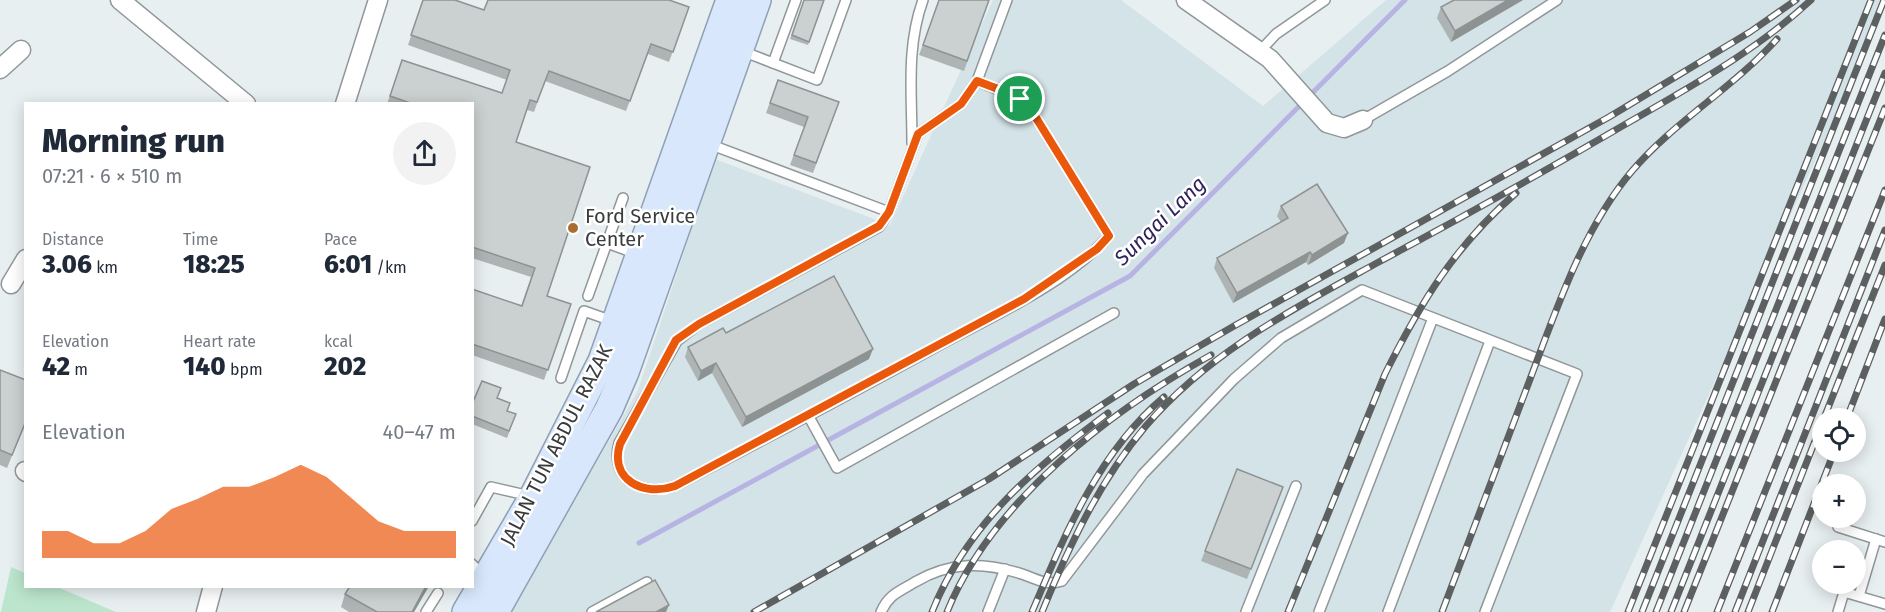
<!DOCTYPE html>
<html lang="en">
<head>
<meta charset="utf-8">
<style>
  body { margin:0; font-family:"Fira Sans",sans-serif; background:#f2f2f3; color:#1f2937; height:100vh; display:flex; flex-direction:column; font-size:22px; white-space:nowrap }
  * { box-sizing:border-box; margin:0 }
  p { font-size:20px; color:#747a83 }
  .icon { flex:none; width:33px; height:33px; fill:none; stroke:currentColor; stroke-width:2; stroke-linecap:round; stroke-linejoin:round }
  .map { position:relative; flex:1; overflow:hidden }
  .panel { position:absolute; left:24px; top:102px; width:450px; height:486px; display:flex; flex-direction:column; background:#fff; border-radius:0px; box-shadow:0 3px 15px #0003 }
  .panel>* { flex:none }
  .controls { position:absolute; left:1812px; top:408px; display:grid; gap:12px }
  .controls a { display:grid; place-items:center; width:54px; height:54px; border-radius:50%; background:#fff; box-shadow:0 3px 15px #0003; font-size:30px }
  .pin { position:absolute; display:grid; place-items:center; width:51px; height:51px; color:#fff; margin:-26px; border:3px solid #fff; border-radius:50%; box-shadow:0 2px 6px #0007 }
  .round { display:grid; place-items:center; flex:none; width:63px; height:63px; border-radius:32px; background:#f2f2f3 }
  .overview { display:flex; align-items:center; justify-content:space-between; height:102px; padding:0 18px }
  h1 { font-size:33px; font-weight:800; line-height:45px }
  .stats { display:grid; grid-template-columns:repeat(3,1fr); gap:9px; height:102px; padding:6px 18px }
  .stats div { display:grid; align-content:center }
  .stats b { font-size:26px; font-weight:800 }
  .stats small { font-size:16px; font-weight:400 }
  .stats p { font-size:16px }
  .chart { height:168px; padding:12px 18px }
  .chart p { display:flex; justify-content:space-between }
  .chart svg { width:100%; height:108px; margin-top:6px; fill:#ea580c; opacity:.7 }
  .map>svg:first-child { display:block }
</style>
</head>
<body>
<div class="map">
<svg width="1885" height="612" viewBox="0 0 1885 612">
  <rect width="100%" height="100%" fill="#e8eff1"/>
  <path fill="#d4e3e8" d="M993,0H1121L1263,106L1386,0H1885V7L1610,612H511L638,390L715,159L890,225Z"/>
  <path fill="#bce5cd" d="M11,567L25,573L26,586L57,587L116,612H1Z"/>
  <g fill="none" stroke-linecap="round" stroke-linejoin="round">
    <path stroke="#b7b4e3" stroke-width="5" d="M639,543L1130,276L1405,0"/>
    <g stroke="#919799" stroke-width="12">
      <g id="service">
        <path d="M742,51L817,80L846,0"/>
        <path d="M1260,51L1276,34L1325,0"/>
        <path d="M773,63L796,0"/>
        <path d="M977,81L1007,0"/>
        <path d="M1363,120L1448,71L1557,0"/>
        <path d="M912,143C912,94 906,47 923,0"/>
        <path d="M709,144L889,212L918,134L961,104L977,81L1020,99L1030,108L1109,236C1066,283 1001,312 945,342C856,391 765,439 675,486C644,497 609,480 619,443L677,341L699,324L879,227L889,212"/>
        <path d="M607,243L637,254"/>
        <path d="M588,296L623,198"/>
        <path d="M561,378L584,311L615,322"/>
        <path d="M809,417L837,468L1114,313"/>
        <path d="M472,521L491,487L530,496"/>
        <path d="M1838,527L1885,542"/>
        <path d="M472,564L484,577"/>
        <path d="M1859,596L1876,539"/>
        <path d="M426,612L438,593"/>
        <path d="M592,612L647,582"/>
        <path d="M881,612C889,594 899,592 915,582C951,561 984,562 1022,574C1037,579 1046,586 1062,581L1143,474L1234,379L1281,338L1362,290L1577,374L1485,612"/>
        <path d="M988,612L1005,569"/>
        <path d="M1246,612L1296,486"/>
        <path d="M1319,612L1433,318"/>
        <path d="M1388,612L1490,341"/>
        <path d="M1838,612L1844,592L1885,604"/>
      </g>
    </g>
    <g stroke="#919799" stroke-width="21">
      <g id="minor">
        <path d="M120,0L246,104"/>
        <path d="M1186,0L1270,59L1327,123L1344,128L1363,120"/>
        <path d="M0,69L21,50"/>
        <path d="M345,104L378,0"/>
        <path d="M11,284L26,259"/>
        <path d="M25,471L26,472"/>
        <path d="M206,612L213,586"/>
      </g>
    </g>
    <g stroke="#8fa0b6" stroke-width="30">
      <g id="primary">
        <path d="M466,612L533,497L602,361L730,0"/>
        <path d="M495,612L609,409L625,372L757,0"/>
      </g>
    </g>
    <use href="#service" stroke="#fff" stroke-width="9"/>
    <use href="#minor" stroke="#fff" stroke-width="18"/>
    <use href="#primary" stroke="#d8e7fb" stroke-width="27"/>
    <g stroke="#5d6061" stroke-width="7">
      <g id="rail">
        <path d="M1824,418L1885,265"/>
        <path d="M1847,418L1885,319"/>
        <path d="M754,612L989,479L1134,384L1234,326L1609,117L1750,32L1796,0"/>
        <path d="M932,612C967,524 1034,468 1108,413"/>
        <path d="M947,612C992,501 1109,412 1211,355"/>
        <path d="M1032,612C1065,534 1098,453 1164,397"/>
        <path d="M1042,612C1069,546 1099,482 1145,427C1208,353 1291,310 1375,264C1461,218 1547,170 1631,121C1695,84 1757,50 1811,0"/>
        <path d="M1288,612L1385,374C1421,302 1454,247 1516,193"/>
        <path d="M1442,612C1471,535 1500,459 1529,382C1556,311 1582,230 1632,171C1675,121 1733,88 1777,39"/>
        <path d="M1628,612L1871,0"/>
        <path d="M1642,612L1884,0"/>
        <path d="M1656,612L1885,35"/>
        <path d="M1671,612L1885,73"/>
        <path d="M1684,612L1885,108"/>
        <path d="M1717,612L1885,190"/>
        <path d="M1735,612L1885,230"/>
        <path d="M1748,612L1822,423"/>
        <path d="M1772,612L1834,452"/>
      </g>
    </g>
    <use href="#rail" stroke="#fff" stroke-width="4.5" stroke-dasharray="14" stroke-linecap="butt"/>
  </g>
  <g fill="#aeb4b3">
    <path d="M423,0L484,10L689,7L669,62L648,54L626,111L545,81L534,112L527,110L516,142L547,296L571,304L544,380L472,355V289L521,306L531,277L472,258V104H387L402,60L502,93L507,80L408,45Z"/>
    <path d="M804,0H824L808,45L790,39Z"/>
    <path d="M939,0H989L964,71L919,55Z"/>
    <path d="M1523,0L1451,42L1437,18L1441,7Z"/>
    <path d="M778,80L839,102L813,173L790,165L804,127L766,113Z"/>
    <path d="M1281,206L1344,243L1308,265L1306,262L1233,303L1214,268L1217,258L1281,222L1277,216Z"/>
    <path d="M726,333L869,359L742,427L712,373L698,381L685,357L688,347Z"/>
    <path d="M0,370L26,422L7,468L0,465Z"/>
    <path d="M497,398L507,411L516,414L507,438L472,424V404Z"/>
    <path d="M1237,469L1283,487L1247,579L1201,561Z"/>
    <path d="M350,586H429L414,612H349L341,607L345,594Z"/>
  </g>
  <g fill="#8d9292">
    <path d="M1508,0H1523L1451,42L1455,31Z"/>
    <path d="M1348,233L1344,243L1308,265L1312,255Z"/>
    <path d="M1310,252L1306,262L1233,303L1237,293Z"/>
    <path d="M873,349L869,359L742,427L746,417Z"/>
    <path d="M716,363L712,373L698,381L701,371Z"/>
    <path d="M426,586H429L414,612H412Z"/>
    <path d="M669,605L666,612H656Z"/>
  </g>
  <g fill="#cad1d0" stroke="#8d9292" stroke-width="1.5">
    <path d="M423,0H455L484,10L488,0H669L689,7L673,52L651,44L630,101L549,71L537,102L530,100L516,142L590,167L547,296L571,304L548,370L472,344V289L522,306L535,268L472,247V104H413L390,96L402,60L502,93L510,70L411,35Z"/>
    <path d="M804,0H824L809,42L792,35Z"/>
    <path d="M939,0H989L967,61L923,45Z"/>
    <path d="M1454,0H1508L1455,31L1441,7Z"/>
    <path d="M778,80L839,102L816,163L794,155L808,117L770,103Z"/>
    <path d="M1317,184L1348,233L1312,255L1310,252L1237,293L1217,258L1288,218L1281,206Z"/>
    <path d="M834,276L873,349L746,417L716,363L701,371L688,347L723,328L726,333Z"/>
    <path d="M0,370L26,380V421L12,455L0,450Z"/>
    <path d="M482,381L501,388L497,398L510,403L507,411L516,414L509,431L472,416V404Z"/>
    <path d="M1237,469L1283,487L1251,569L1205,551Z"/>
    <path d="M655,580L669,605L656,612H596Z"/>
    <path d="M350,586H426L412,612H377L345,594Z"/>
  </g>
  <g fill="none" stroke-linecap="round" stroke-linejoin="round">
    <g stroke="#fff" stroke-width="12">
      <path id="route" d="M977,81L1006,92L1030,108L1109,236L1097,249L1024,299L675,486C644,497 609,480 620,444L676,340L699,324L879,226L889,212L918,134L961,104Z"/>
    </g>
    <use href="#route" stroke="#ea580c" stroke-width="8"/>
  </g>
  <circle fill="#aa6d31" stroke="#fff" stroke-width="2" cx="573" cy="228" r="6"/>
  <g text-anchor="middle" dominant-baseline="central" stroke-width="5" stroke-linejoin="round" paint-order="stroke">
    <g font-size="20" fill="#393b3c" stroke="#fff" text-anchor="start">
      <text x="585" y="216">Ford Service<tspan x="585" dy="23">Center</tspan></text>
    </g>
    <g font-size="20" fill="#393b3c" stroke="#fff">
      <text transform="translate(556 445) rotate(-63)">JALAN TUN ABDUL RAZAK</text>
    </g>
    <g font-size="21" font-style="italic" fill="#2e235b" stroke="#fff">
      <text transform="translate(1160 221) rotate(-44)">Sungai Lang</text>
    </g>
  </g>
</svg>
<div class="controls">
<a><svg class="icon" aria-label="locate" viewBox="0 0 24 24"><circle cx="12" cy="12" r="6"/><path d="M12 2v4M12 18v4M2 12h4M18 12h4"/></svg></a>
<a>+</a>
<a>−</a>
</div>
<div class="pin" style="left:1020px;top:99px;background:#1e9e55"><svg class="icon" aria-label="arrive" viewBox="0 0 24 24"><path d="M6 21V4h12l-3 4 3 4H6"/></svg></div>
<section class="panel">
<div class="overview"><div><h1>Morning run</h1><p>07:21 · 6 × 510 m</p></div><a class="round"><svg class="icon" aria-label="share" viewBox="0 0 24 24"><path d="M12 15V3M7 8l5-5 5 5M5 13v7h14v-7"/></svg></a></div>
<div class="stats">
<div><p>Distance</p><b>3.06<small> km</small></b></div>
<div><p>Time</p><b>18:25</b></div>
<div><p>Pace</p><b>6:01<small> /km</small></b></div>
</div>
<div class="stats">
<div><p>Elevation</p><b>42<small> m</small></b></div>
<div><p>Heart rate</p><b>140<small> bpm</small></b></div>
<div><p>kcal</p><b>202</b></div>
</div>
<div class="chart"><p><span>Elevation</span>40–47 m</p>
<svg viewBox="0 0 160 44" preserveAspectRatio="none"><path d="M0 44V33L10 33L20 38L30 38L40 33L50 24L60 20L70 15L80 15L90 11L100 6L110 11L120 20L130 29L140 33L150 33L160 33V44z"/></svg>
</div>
</section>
</div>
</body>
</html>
